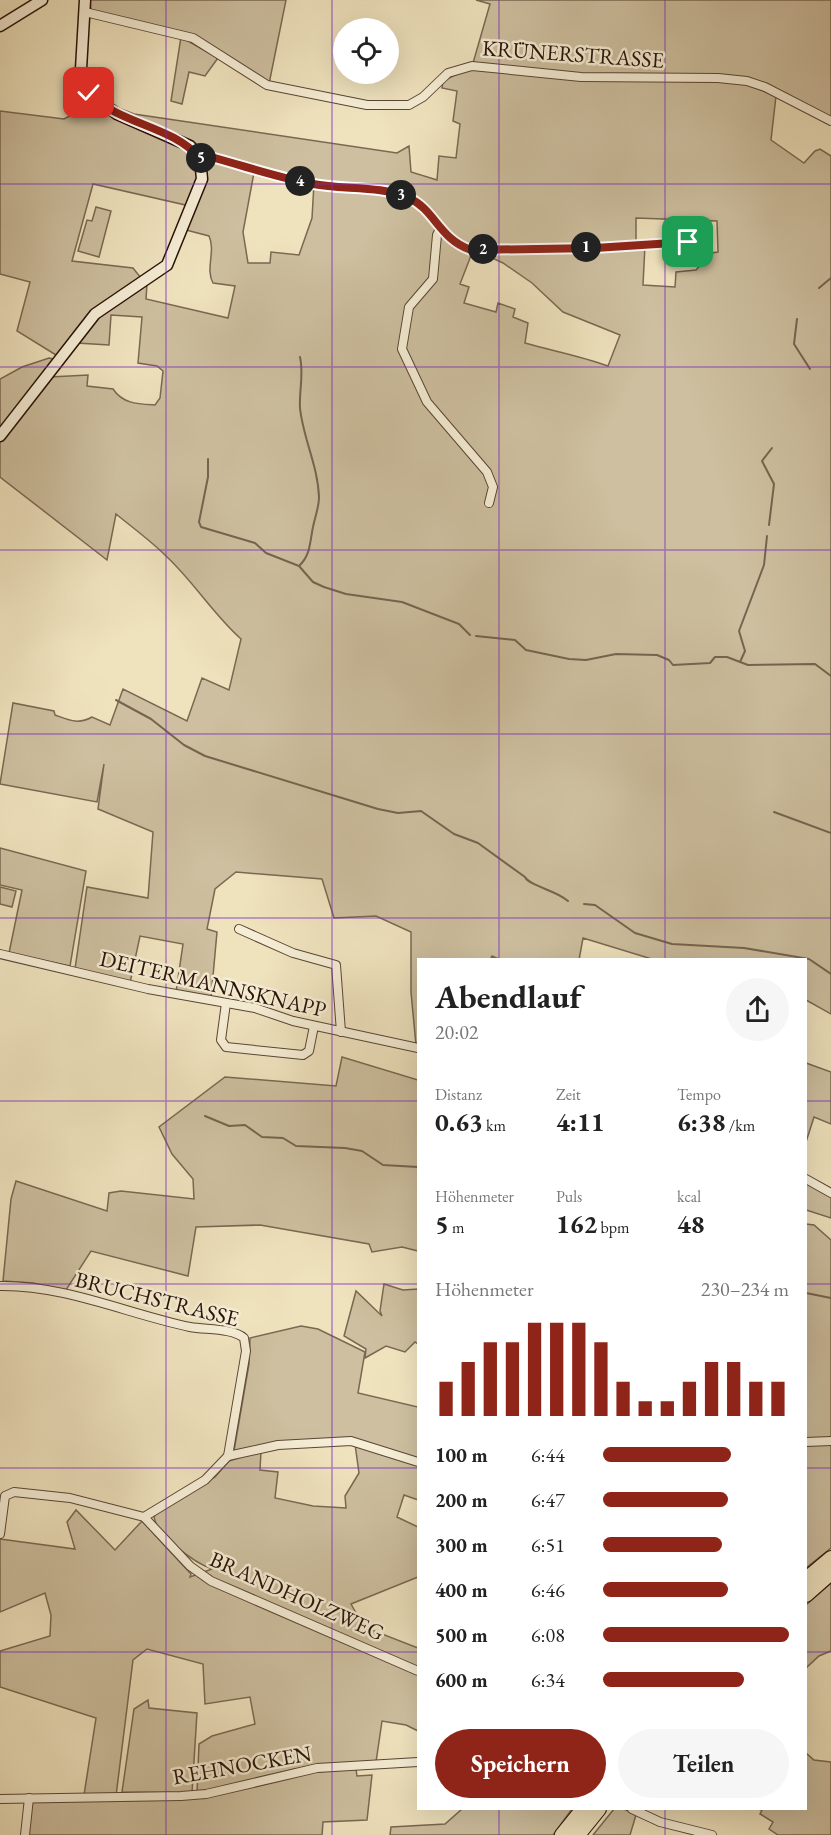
<!DOCTYPE html>
<html lang="de">
<head>
<meta charset="utf-8">
<style>
  body { margin:0; font-family:"EB Garamond",serif; background:#f6f6f6; color:#222; height:100vh; display:flex; flex-direction:column; font-size:22px; white-space:nowrap }
  * { box-sizing:border-box; margin:0 }
  p { font-size:20px; color:#767676 }
  .icon { flex:none; width:33px; height:33px; fill:none; stroke:currentColor; stroke-width:2; stroke-linecap:round; stroke-linejoin:round }
  .map { position:relative; flex:1; overflow:hidden }
  .panel { position:absolute; left:417px; top:958px; width:390px; height:852px; display:flex; flex-direction:column; background:#fff; border-radius:0px; box-shadow:0 6px 24px #0002 }
  .panel>* { flex:none }
  .controls { position:absolute; left:333px; top:18px; display:grid; gap:12px }
  .controls a { display:grid; place-items:center; width:66px; height:66px; border-radius:50%; background:#fff; box-shadow:0 6px 24px #0002; font-size:30px }
  .pin { position:absolute; display:grid; place-items:center; width:51px; height:51px; color:#fff; margin:-26px; border-radius:12px; box-shadow:0 3px 9px #0006 }
  .km { position:absolute; width:30px; height:30px; margin:-15px; border-radius:50%; background:#222; color:#fff; font-size:16px; line-height:30px; text-align:center }
  .round { display:grid; place-items:center; flex:none; width:63px; height:63px; border-radius:32px; background:#f6f6f6 }
  .overview { display:flex; align-items:center; justify-content:space-between; height:102px; padding:0 18px }
  h1 { font-size:33px; font-weight:700; line-height:45px }
  .stats { display:grid; grid-template-columns:repeat(3,1fr); gap:9px; height:102px; padding:6px 18px }
  .stats div { display:grid; align-content:center }
  .stats b { font-size:26px; font-weight:700 }
  .stats small { font-size:16px; font-weight:400 }
  .stats p { font-size:16px }
  .chart { height:168px; padding:12px 18px }
  .chart p { display:flex; justify-content:space-between }
  .chart svg { width:100%; height:108px; margin-top:6px; stroke:#8f2418; stroke-width:6 }
  .button { display:flex; gap:12px; margin-top:auto; padding:12px 18px }
  .button a { flex:1; height:69px; border-radius:36px; background:#8f2418; color:#fff; font-size:24px; font-weight:700; line-height:69px; text-align:center }
  .button a+a { background:#f6f6f6; color:#222 }
  ul { padding:0 18px; list-style:none; font-size:20px }
  li { display:grid; grid-template-columns:96px 72px 1fr; align-items:center; height:45px }
  li i { height:15px; border-radius:8px; background:#8f2418 }
  .map>svg:first-child { display:block }
</style>
</head>
<body>
<div class="map">
<svg width="831" height="1835" viewBox="0 0 831 1835">
  <rect width="100%" height="100%" fill="#efe3be"/>
  <filter id="stains"><feTurbulence type="fractalNoise" baseFrequency=".00333" numOctaves="4"/><feColorMatrix values="0 0 0 0 .2 0 0 0 0 .09 0 0 0 0 .02 0 0 0 .5 -.17"/></filter>
  <radialGradient id="worn" r=".72"><stop offset=".6" stop-color="#630" stop-opacity="0"/><stop offset="1" stop-color="#630" stop-opacity=".3"/></radialGradient>
  <g fill="#cdbf9f" stroke="#7a6852" stroke-width="1.5" fill-rule="evenodd">
    <path d="M90,0H286L269,84L203,41L91,11Z"/>
    <path d="M476,0H831V118L765,84L744,77L587,75L473,63L490,4Z"/>
    <path d="M181,37L218,58L205,76L189,72L182,104L171,101Z"/>
    <path d="M467,69L584,80L727,82L743,83L776,96L771,140L804,163L815,151L820,149L831,156V1014L806,1000V960H655L583,938L579,960H501L492,956L490,960H418V1046L416,1045L411,992V932L376,916L334,918L322,879L236,872L215,889L207,929L217,932L211,998L176,992L183,944L140,936L130,983L75,969L87,887L148,898L153,832L98,809L104,764L97,802L0,784L13,703L54,711L55,715C69,720 78,725 92,717L110,725L123,689L187,721L202,678L229,690L241,639C212,613 194,582 166,556C151,541 133,528 116,514L107,560L0,477V440L50,377L88,375L87,386L113,389C123,404 138,404 155,405L160,398L163,371L157,366L138,363L142,317L111,315L109,345L77,343L105,308L147,284L146,299L228,318L235,286L213,283C205,269 216,251 209,236L186,230L202,187H197L190,206L93,184L72,261L133,268L141,278L95,310L67,346L56,355L17,331L30,282L0,274V111L64,119L93,104L129,121L131,117L103,102L134,114L397,153L409,146L411,172L437,180L439,156L456,158L460,124L453,121L457,91L442,88L443,81ZM255,167L314,183L312,218L299,255L271,252L270,263H248L243,232ZM636,218L717,221L718,252L711,253L696,270L676,272L675,287L643,285L645,245L595,249L477,251L503,263L532,283L563,312L620,335L608,366C581,356 553,351 525,343L528,323L513,317L515,309L498,303L496,312L464,303L469,287L460,284L472,253L463,246L470,249L595,247L636,242Z"/>
    <path d="M96,207L111,211L99,257L78,251L87,220L92,221Z"/>
    <path d="M49,358L57,360L0,429V379L22,367Z"/>
    <path d="M0,848L86,871L70,966L9,953L22,890L0,885Z"/>
    <path d="M0,887L16,891L12,907L0,904Z"/>
    <path d="M342,1057L418,1080V1251L402,1247L372,1252L369,1244L260,1225L196,1227L188,1276L91,1251L66,1290L33,1283L3,1281L11,1199L16,1181L107,1211L109,1193L121,1191L194,1199L193,1179L172,1154L159,1127L225,1077L336,1086Z"/>
    <path d="M806,1063L831,1072V1124L814,1117L806,1142Z"/>
    <path d="M806,1181L831,1196V1218L806,1210Z"/>
    <path d="M806,1224L814,1225L831,1240V1548L806,1568Z"/>
    <path d="M384,1284L403,1290L418,1289V1344L415,1342L405,1352L386,1346L365,1358L366,1349L344,1336L356,1291L382,1316L380,1311Z"/>
    <path d="M301,1326L318,1329L365,1352L358,1393L418,1407V1459L360,1440L266,1444L234,1451L249,1364L250,1338Z"/>
    <path d="M355,1444L418,1464V1500L404,1495L397,1517L418,1527V1577L351,1604L364,1627L418,1648V1731L406,1725L382,1721L376,1762L294,1769L226,1787L197,1792L199,1744L212,1736L255,1724L250,1697L205,1704L203,1664L147,1649L133,1660L116,1796L84,1795L96,1718L0,1687V1651L50,1636L51,1615L45,1593L0,1612V1539L75,1549L67,1522L76,1510L115,1550L142,1521L191,1574L190,1577L212,1569C195,1563 157,1536 154,1517L157,1512L215,1477L229,1461L261,1451L260,1470L278,1472L275,1498L313,1506L346,1508L345,1496L359,1473Z"/>
    <path d="M831,1583V1651L819,1656L806,1668V1605Z"/>
    <path d="M148,1700L149,1708L197,1713L192,1793L122,1792L134,1709Z"/>
    <path d="M806,1753L814,1760L831,1762V1835H778L769,1829L773,1822L760,1814L762,1810L758,1809H806Z"/>
    <path d="M356,1769L357,1776L372,1775L367,1820L323,1822L322,1835H27L30,1802L157,1800L316,1772Z"/>
    <path d="M462,1809H572L553,1835H390L391,1827L445,1824Z"/>
    <path d="M614,1809H624L636,1815L630,1835H593Z"/>
  </g>
  <g fill="none" stroke-linecap="round" stroke-linejoin="round">
    <g stroke="#76644f" stroke-width="2">
      <path d="M819,288L831,278"/>
      <path d="M797,319L794,344L810,369"/>
      <path d="M208,459V477L199,522L201,527L255,543L266,553L299,566L313,582L324,587L346,594L402,602L459,624L470,635"/>
      <path d="M769,525L774,484L762,461L772,448"/>
      <path d="M300,565C311,554 310,540 313,527C315,517 319,507 319,497C318,466 303,438 300,408C299,390 304,375 300,357"/>
      <path d="M476,636L515,640L526,650L569,659L586,660L616,654L657,655L669,660L673,665L710,663L715,657H727L748,665L815,664L831,676"/>
      <path d="M740,662L745,651L739,631L764,565L767,536"/>
      <path d="M116,700L151,719L184,745L205,756L378,809L398,813L421,811L454,834L478,843L525,877C529,886 556,890 568,901"/>
      <path d="M774,812L831,833"/>
      <path d="M584,904L595,905L635,933L672,944L744,948L809,959L831,974"/>
      <path d="M205,1116L229,1126L245,1125L262,1137L283,1138L296,1146L345,1148L362,1151L383,1165L418,1167"/>
      <path d="M806,1293L831,1298"/>
    </g>
    <g stroke="#594634" stroke-width="10">
      <g id="street">
        <path d="M85,12L193,38L267,85L367,105H409L423,97L448,73L472,66L581,77L718,78L747,81L765,87L831,121"/>
        <path d="M200,158L207,156C242,165 278,178 313,184C344,190 380,185 409,198C435,210 439,239 471,250L595,248L688,242"/>
        <path d="M440,229L437,235L433,279L409,307L402,349L427,402L487,472L493,487L489,503"/>
        <path d="M239,929L293,953L336,965L341,1032"/>
        <path d="M0,954L148,989L255,1008L293,1021L418,1048"/>
        <path d="M226,1003L221,1040L226,1047L303,1055L309,1051L314,1026"/>
        <path d="M806,1179L831,1193"/>
        <path d="M0,1286C65,1285 128,1314 190,1327C206,1330 232,1328 244,1338L246,1351L228,1456L205,1480L144,1517"/>
        <path d="M806,1442L831,1441"/>
        <path d="M228,1456L278,1445L351,1441L418,1462"/>
        <path d="M0,1534L5,1496L14,1492L70,1498L144,1517L190,1566L211,1581L418,1671"/>
        <path d="M0,1799L181,1796L206,1794L317,1768L418,1762"/>
        <path d="M632,1809L660,1822L712,1835"/>
        <path d="M25,1835L29,1798"/>
      </g>
    </g>
    <g stroke="#271106" stroke-width="13">
      <g id="secondary">
        <path d="M0,26L42,0"/>
        <path d="M0,436L95,314L167,265L202,179L200,158L190,146L117,114L89,93L81,69L85,0"/>
      </g>
    </g>
    <g stroke="#271106" stroke-width="16">
      <g id="highway">
        <path d="M806,1579L831,1558"/>
        <path d="M806,1595L831,1573"/>
        <path d="M562,1835L583,1809"/>
        <path d="M578,1835L599,1809"/>
      </g>
    </g>
    <use href="#street" stroke="#f5edd5" stroke-width="8"/>
    <use href="#secondary" stroke="#f5edd5" stroke-width="10"/>
    <use href="#highway" stroke="#efe3be" stroke-width="14"/>
  </g>
  <g fill="none" stroke-linecap="round" stroke-linejoin="round">
    <g stroke="#fff" stroke-width="12">
      <path id="route" d="M89,93C120,125 171,125 200,158L207,156C242,165 278,178 313,184C344,190 380,185 409,198C435,210 439,239 471,250L595,248L688,242"/>
    </g>
    <use href="#route" stroke="#8f2418" stroke-width="8"/>
  </g>
  <path fill="none" stroke="#7b2cbf" stroke-width="1.5" stroke-opacity="0.55" d="M166,0V1835M332,0V1835M499,0V960M665,0V960M0,184H831M0,367H831M0,550H831M0,734H831M0,918H831M0,1101H418M806,1101H831M0,1284H418M806,1284H831M0,1468H418M806,1468H831M0,1652H418M806,1652H831M499,1809V1835M665,1809V1835"/>
  <g text-anchor="middle" dominant-baseline="central" stroke-width="5" stroke-linejoin="round" paint-order="stroke">
    <g font-size="22" fill="#271106" stroke="#f5edd5">
      <text transform="translate(573 54) rotate(4)">KRÜNERSTRASSE</text>
      <text transform="translate(213 984) rotate(13)">DEITERMANNSKNAPP</text>
      <text transform="translate(157 1299) rotate(14)">BRUCHSTRASSE</text>
      <text transform="translate(297 1596) rotate(24)">BRANDHOLZWEG</text>
      <text transform="translate(242 1765) rotate(-10)">REHNOCKEN</text>
    </g>
  </g>
  <rect width="100%" height="100%" filter="url(#stains)"/>
  <rect width="100%" height="100%" fill="url(#worn)"/>
</svg>
<div class="controls">
<a><svg class="icon" aria-label="locate" viewBox="0 0 24 24"><circle cx="12" cy="12" r="6"/><path d="M12 2v4M12 18v4M2 12h4M18 12h4"/></svg></a>
</div>
<div class="pin" style="left:688px;top:242px;background:#1e9e55"><svg class="icon" aria-label="arrive" viewBox="0 0 24 24"><path d="M6 21V4h12l-3 4 3 4H6"/></svg></div>
<div class="pin" style="left:89px;top:93px;background:#d93025"><svg class="icon" aria-label="check" viewBox="0 0 24 24"><path d="M5 12l5 5 9-10"/></svg></div>
<b class="km" style="left:586px;top:247px">1</b>
<b class="km" style="left:483px;top:249px">2</b>
<b class="km" style="left:401px;top:195px">3</b>
<b class="km" style="left:300px;top:181px">4</b>
<b class="km" style="left:201px;top:158px">5</b>
<section class="panel">
<div class="overview"><div><h1>Abendlauf</h1><p>20:02</p></div><a class="round"><svg class="icon" aria-label="share" viewBox="0 0 24 24"><path d="M12 15V3M7 8l5-5 5 5M5 13v7h14v-7"/></svg></a></div>
<div class="stats">
<div><p>Distanz</p><b>0.63<small> km</small></b></div>
<div><p>Zeit</p><b>4:11</b></div>
<div><p>Tempo</p><b>6:38<small> /km</small></b></div>
</div>
<div class="stats">
<div><p>Höhenmeter</p><b>5<small> m</small></b></div>
<div><p>Puls</p><b>162<small> bpm</small></b></div>
<div><p>kcal</p><b>48</b></div>
</div>
<div class="chart"><p><span>Höhenmeter</span>230–234 m</p>
<svg viewBox="0 0 160 44" preserveAspectRatio="none"><path d="M5 44V30M15 44V22M25 44V14M35 44V14M45 44V6M55 44V6M65 44V6M75 44V14M85 44V30M95 44V38M105 44V38M115 44V30M125 44V22M135 44V22M145 44V30M155 44V30"/></svg>
</div>
<ul>
<li><b>100 m</b>6:44<i style="width:69%"></i></li>
<li><b>200 m</b>6:47<i style="width:67%"></i></li>
<li><b>300 m</b>6:51<i style="width:64%"></i></li>
<li><b>400 m</b>6:46<i style="width:67%"></i></li>
<li><b>500 m</b>6:08<i style="width:100%"></i></li>
<li><b>600 m</b>6:34<i style="width:76%"></i></li>
</ul>
<div class="button"><a>Speichern</a><a>Teilen</a></div>
</section>
</div>
</body>
</html>
